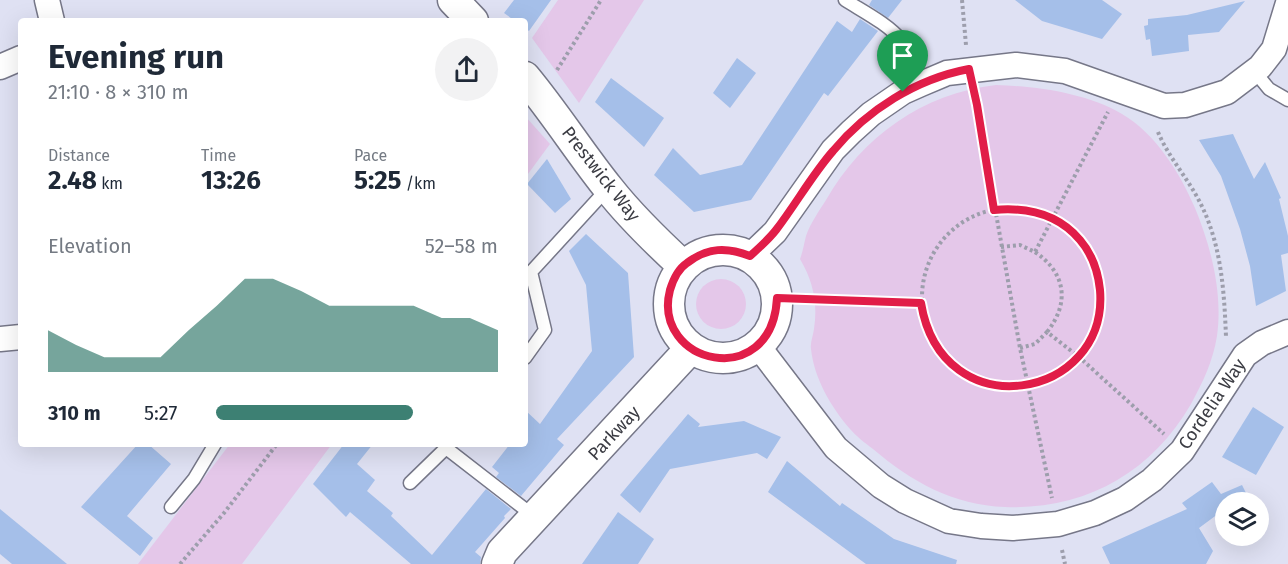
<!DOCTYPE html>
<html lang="en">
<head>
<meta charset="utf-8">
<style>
  body { margin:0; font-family:"Fira Sans",sans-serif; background:#f2f2f3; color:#1f2937; height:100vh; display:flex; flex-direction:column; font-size:22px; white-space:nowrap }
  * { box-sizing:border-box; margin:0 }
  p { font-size:20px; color:#747a83 }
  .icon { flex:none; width:33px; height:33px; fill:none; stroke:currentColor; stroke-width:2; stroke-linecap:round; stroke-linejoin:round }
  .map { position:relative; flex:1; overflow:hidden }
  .panel { position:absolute; left:18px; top:18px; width:510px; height:429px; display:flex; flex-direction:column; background:#fff; border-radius:6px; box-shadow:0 6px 24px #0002 }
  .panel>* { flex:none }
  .buttons { position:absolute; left:1215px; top:492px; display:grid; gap:12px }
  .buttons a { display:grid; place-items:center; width:54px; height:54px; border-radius:50%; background:#fff; box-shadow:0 6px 24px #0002; font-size:30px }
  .pin { position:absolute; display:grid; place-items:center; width:51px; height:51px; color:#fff; margin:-62px -26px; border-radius:50% 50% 50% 0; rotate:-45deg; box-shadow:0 0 6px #0007 }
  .pin .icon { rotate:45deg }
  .round { display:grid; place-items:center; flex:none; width:63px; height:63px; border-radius:32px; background:#f2f2f3 }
  .overview { display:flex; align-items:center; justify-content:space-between; height:102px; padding:0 30px }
  h1 { font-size:33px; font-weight:700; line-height:45px }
  .stats { display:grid; grid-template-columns:repeat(3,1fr); gap:9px; height:102px; padding:6px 30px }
  .stats div { display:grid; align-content:center }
  .stats b { font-size:26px; font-weight:700 }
  .stats small { font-size:16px; font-weight:400 }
  .stats p { font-size:16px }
  .chart { height:168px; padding:12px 30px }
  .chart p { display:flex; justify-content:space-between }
  .chart svg { width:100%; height:108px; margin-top:6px; fill:#3d8073; opacity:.7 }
  ul { padding:0 30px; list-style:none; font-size:20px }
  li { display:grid; grid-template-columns:96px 72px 1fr; align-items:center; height:45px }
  li i { height:15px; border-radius:8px; background:#3d8073 }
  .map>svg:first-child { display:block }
</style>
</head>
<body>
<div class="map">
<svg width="1288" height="564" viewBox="0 0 1288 564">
  <rect width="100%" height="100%" fill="#dfe1f3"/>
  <g fill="#e4c7e9">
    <path d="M558,0H644L579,103L532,38Z"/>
    <path d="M996,85C1036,86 1087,93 1122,114C1156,134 1180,173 1195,208C1211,247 1223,293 1217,336C1213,361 1203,382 1191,404C1151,473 1085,510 1005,507C953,505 912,482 873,449C865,443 856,436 850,429C831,407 814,378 811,349C810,343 813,336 814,329C818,303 813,281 800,259C803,251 804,244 806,236C810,224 819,211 826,200C862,137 923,93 996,85Z"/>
    <path d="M525,116L550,144L525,178Z"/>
    <circle cx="721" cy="304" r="25"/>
    <path d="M230,444H332L242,564H138Z"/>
  </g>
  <g fill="#a5bfe9">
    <path d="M514,0H551L529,31L525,28V21H515L504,13Z"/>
    <path d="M872,0H902L888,18L869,5Z"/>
    <path d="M1015,0H1102L1122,14L1102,39L1042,21Z"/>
    <path d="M1245,1L1219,32L1188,35L1189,51L1152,56L1150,39L1146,40L1144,26L1148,25V19L1187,15Z"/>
    <path d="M860,19L878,31L828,96L824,93L751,200L694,212L654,175L673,148L700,175L742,165L837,21L852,32Z"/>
    <path d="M737,58L756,73L730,108L713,93Z"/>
    <path d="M611,78L664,118L644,147L595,102Z"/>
    <path d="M1233,134L1254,179L1265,162L1281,198L1279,199L1288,236V253L1281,255L1286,291L1256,306L1250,266L1240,229L1221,176L1199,140Z"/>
    <path d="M547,159L571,199L555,213L527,184Z"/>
    <path d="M586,234L628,273L634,357L557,439L564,445L521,496L496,477L499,473L492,467L510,444H525V410L540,424L592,351L586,285L569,251Z"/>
    <path d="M1253,407L1284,427L1256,475L1222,457Z"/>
    <path d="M688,414L700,424L698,427L744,421L781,437L767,459L757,453L670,469L640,513L620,495Z"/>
    <path d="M138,444H148L171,464L127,516L153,538L140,556L81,507Z"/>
    <path d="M344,444H373L357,464L375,480L367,491L393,513L391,516L432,555L486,489L511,509L504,516L505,518L475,552L481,557L480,564H411L350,512L346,517L313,484Z"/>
    <path d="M787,461L840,506L842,503L894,539L957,560L956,564H866L768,492Z"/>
    <path d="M1212,482L1221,494L1242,485L1246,493L1233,502H1226V508L1199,528L1213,551L1206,564H1110L1102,547L1187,509L1182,503Z"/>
    <path d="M0,509L67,564H12L0,554Z"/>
    <path d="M618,512L654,539L638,564H582Z"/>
  </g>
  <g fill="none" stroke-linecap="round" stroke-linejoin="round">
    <g stroke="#767788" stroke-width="15">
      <g id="service">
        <path d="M845,0C864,12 888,24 902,41C911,54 916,69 921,84"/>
        <path d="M1255,72L1269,89L1288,100"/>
        <path d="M525,358L545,330L531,272L608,188"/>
        <path d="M410,483L446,448L535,517"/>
        <path d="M171,507L194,479L215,444"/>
      </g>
    </g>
    <g stroke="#767788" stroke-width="27">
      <g id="minor">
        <path d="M47,0L52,21"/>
        <path d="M0,67L21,58"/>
        <path d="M750,256L775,232L833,150L851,132L871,114L903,92L921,84L947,73L1016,65L1065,71L1164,106L1185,105L1227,92L1260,67L1274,49L1288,3"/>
        <path d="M0,339L21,337"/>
        <path d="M758,346L836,448L881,486L905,501L949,521L981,526L1013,528L1058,524L1095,513L1125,499L1152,480L1182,451L1245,355L1262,343L1288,332"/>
      </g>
    </g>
    <g stroke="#767788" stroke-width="33">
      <g id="tertiary">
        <path d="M453,0L473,21"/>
        <path d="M525,77C555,113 580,153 609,189C631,217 657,242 683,266"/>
        <circle cx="723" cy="304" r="54"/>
        <path d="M497,564L502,552L691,348"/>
      </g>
    </g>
    <g stroke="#9d9eac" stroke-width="4" stroke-dasharray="3 3" stroke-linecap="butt">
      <path d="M962,0L966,45"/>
      <path d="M557,70L601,0"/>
      <path d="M975,96L1020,348L1052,498"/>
      <path d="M1158,132C1167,154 1184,174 1196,195C1221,239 1224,287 1226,337"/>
      <circle cx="1011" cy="297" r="89"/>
      <path d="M1001,247L1020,245L1035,252L1108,112"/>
      <path d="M1035,252C1066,273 1070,303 1047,332"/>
      <path d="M777,298L920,302"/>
      <path d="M1020,348L1035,344L1047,332L1079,357L1164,434"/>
      <path d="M1062,550L1065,564"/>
      <path d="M180,564L224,513L277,444"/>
    </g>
    <use href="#service" stroke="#fff" stroke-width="12"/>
    <use href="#minor" stroke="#fff" stroke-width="24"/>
    <use href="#tertiary" stroke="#fff" stroke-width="30"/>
  </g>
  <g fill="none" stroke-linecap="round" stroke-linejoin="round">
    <g stroke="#fff" stroke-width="12">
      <path id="route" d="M969,69L977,105L994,210C1027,207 1058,214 1080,240C1093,255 1098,271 1100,290C1109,400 942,430 921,303L777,298C772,393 651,364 670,290C673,280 678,269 687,263C708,247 727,247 750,256C759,248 769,239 776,230C796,204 812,175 833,151C867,110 916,79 969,69Z"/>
    </g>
    <use href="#route" stroke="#e11d48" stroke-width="8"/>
  </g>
  <g text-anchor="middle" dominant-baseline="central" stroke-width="4.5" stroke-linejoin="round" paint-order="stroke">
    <g font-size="18" fill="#3b3c43" stroke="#fff">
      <text transform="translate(601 174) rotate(52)">Prestwick Way</text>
      <text transform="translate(1212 404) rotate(-56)">Cordelia Way</text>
      <text transform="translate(614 433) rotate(-47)">Parkway</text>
    </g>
  </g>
</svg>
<div class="buttons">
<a><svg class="icon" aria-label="layers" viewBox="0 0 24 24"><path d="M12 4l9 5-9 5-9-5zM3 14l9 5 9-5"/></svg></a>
</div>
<div class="pin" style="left:903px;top:92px;background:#1e9e55"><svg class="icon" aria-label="arrive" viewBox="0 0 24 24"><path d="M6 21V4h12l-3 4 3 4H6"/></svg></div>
<section class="panel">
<div class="overview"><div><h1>Evening run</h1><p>21:10 · 8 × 310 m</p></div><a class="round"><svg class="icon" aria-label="share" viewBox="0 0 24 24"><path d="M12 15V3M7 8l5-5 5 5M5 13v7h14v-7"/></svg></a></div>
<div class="stats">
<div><p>Distance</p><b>2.48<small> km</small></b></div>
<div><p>Time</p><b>13:26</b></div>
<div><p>Pace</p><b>5:25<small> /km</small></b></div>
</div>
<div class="chart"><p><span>Elevation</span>52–58 m</p>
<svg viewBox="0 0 160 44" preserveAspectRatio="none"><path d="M0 44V27L10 33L20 38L30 38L40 38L50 27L60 17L70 6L80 6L90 11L100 17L110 17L120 17L130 17L140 22L150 22L160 27V44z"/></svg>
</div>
<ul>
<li><b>310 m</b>5:27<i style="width:70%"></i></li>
</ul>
</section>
</div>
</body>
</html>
